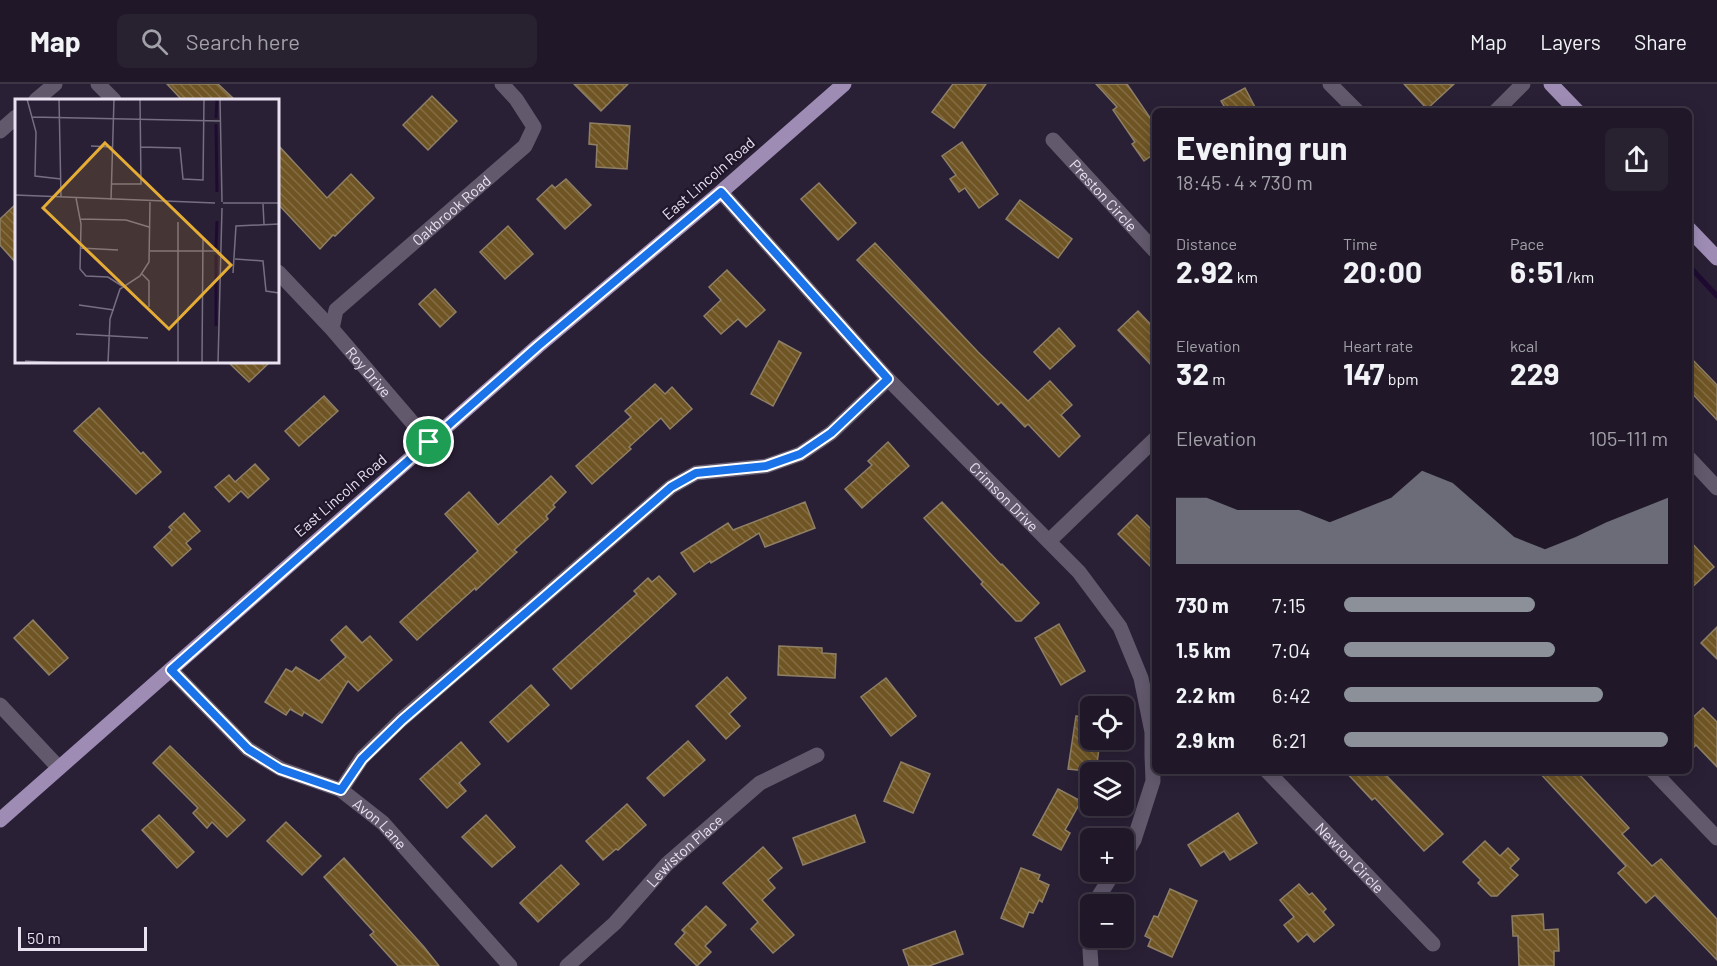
<!DOCTYPE html>
<html lang="en">
<head>
<meta charset="utf-8">
<style>
  body { margin:0; font-family:Barlow,sans-serif; background:#282130; color:#f1f3f6; height:100vh; display:flex; flex-direction:column; font-size:22px; white-space:nowrap }
  * { box-sizing:border-box; margin:0 }
  p { font-size:20px; color:#a2a0a8 }
  .icon { flex:none; width:33px; height:33px; fill:none; stroke:currentColor; stroke-width:2; stroke-linecap:round; stroke-linejoin:round }
  .map { position:relative; flex:1; overflow:hidden }
  .drawer { position:absolute; left:1152px; top:24px; width:540px; height:666px; display:flex; flex-direction:column; background:#201828; border-radius:9px; box-shadow:0 3px 15px #0003,0 0 0 2px #3d3745 }
  .drawer>* { flex:none }
  .tools { position:absolute; left:1080px; top:612px; display:grid; gap:12px }
  .tools a { display:grid; place-items:center; width:54px; height:54px; border-radius:9px; background:#201828; box-shadow:0 3px 15px #0003,0 0 0 2px #3d3745; font-size:30px }
  .scale { position:absolute; left:18px; bottom:15px; width:129px; box-sizing:border-box; padding-left:6px; border:3px solid #e9e2f1; border-top:0; font-size:16px; line-height:21px; white-space:nowrap; color:#e9e2f1; -webkit-text-stroke:4px #21172c; paint-order:stroke }
  .pin { position:absolute; display:grid; place-items:center; width:51px; height:51px; color:#fff; margin:-26px; border:3px solid #fff; border-radius:50%; box-shadow:0 2px 6px #0007 }
  .round { display:grid; place-items:center; flex:none; width:63px; height:63px; border-radius:9px; background:#282130 }
  .summary { display:flex; align-items:center; justify-content:space-between; height:102px; padding:0 24px }
  h1 { font-size:33px; font-weight:700; line-height:45px }
  .metrics { display:grid; grid-template-columns:repeat(3,1fr); gap:9px; height:102px; padding:6px 24px }
  .metrics div { display:grid; align-content:center }
  .metrics b { font-size:30px; font-weight:700 }
  .metrics small { font-size:16px; font-weight:400 }
  .metrics p { font-size:16px }
  .chart { height:168px; padding:12px 24px }
  .chart p { display:flex; justify-content:space-between }
  .chart svg { width:100%; height:108px; margin-top:6px; fill:#8c9099; opacity:.7 }
  ul { padding:0 24px; list-style:none; font-size:20px }
  li { display:grid; grid-template-columns:96px 72px 1fr; align-items:center; height:45px }
  li i { height:15px; border-radius:8px; background:#8c9099 }
  header { display:flex; align-items:center; gap:36px; box-sizing:border-box; height:84px; padding:0 30px; background:#201828; border-bottom:2px solid #3d3745 }
  header strong { font-size:28px }
  nav { display:flex; gap:33px; margin-inline-start:auto; font-size:21px }
  .search { width:420px; height:54px; background:#282130; display:flex; align-items:center; gap:15px; box-sizing:border-box; padding:0 21px; border-radius:9px; color:#a2a0a8; font-size:22px }
  .map>svg:first-child { display:block }
</style>
</head>
<body>
<header>
<strong>Map</strong>
<div class="search"><svg class="icon" aria-label="search" viewBox="0 0 24 24"><circle cx="10" cy="10" r="6"/><path d="M15 15l6 6"/></svg>Search here</div>
<nav><a>Map</a><a>Layers</a><a>Share</a></nav>
</header>
<div class="map">
<svg width="1717" height="882" viewBox="0 0 1717 882">
  <defs>
    <pattern id="building-back-hatch" width="6" height="6" patternUnits="userSpaceOnUse" patternTransform="scale(1.5)"><rect width="6" height="6" fill="#6f5524"/><path d="M-1 5l2 2M0 0l6 6M5-1l2 2" fill="none" stroke="#846d44"/></pattern>
  </defs>
  <rect width="100%" height="100%" fill="#2a2036"/>
  <g fill="none" stroke-linecap="round" stroke-linejoin="round">
    <path stroke="#1f0b31" stroke-width="5" d="M1689,182L1717,212"/>
  </g>
  <g fill="url(#building-back-hatch)" stroke="#8e7f65" stroke-width="1.5">
    <path d="M167,0H218L235,16H182Z"/>
    <path d="M574,0H628L601,27Z"/>
    <path d="M953,0H986L954,44L932,28Z"/>
    <path d="M1096,0H1127L1155,41V69L1144,77L1132,60L1135,58L1113,26L1117,23Z"/>
    <path d="M1404,0H1454L1427,25Z"/>
    <path d="M1245,4L1257,27H1227L1221,17Z"/>
    <path d="M432,12L457,37L428,66L403,41Z"/>
    <path d="M590,39L630,42L627,85L596,83L597,61L589,60Z"/>
    <path d="M962,58L998,110L979,124L965,104L959,108L950,95L956,91L942,72Z"/>
    <path d="M278,61L327,114L351,90L374,114L335,152L333,151L320,165L278,120Z"/>
    <path d="M566,95L591,121L565,145L537,115L552,101L555,104Z"/>
    <path d="M819,99L856,139L838,156L801,115Z"/>
    <path d="M1020,116L1072,155L1058,174L1006,135Z"/>
    <path d="M16,120V179L0,161V135Z"/>
    <path d="M508,142L533,170L505,195L480,168Z"/>
    <path d="M875,159L978,268L1028,317L1050,297L1072,321L1061,331L1080,352L1059,373L1028,340L1025,343L1001,318L998,321L857,176Z"/>
    <path d="M727,186L765,226L746,243L738,235L721,250L704,232L721,216L709,203Z"/>
    <path d="M435,205L456,228L440,243L419,220Z"/>
    <path d="M1138,227L1155,245V285L1118,246Z"/>
    <path d="M1059,244L1075,262L1050,285L1034,268Z"/>
    <path d="M779,257L801,269L773,322L751,310Z"/>
    <path d="M1689,272L1717,301V336L1689,306Z"/>
    <path d="M228,278H270L249,298Z"/>
    <path d="M655,300L665,310L672,303L692,325L670,345L661,334L629,363L631,365L592,400L576,382L631,333L625,327Z"/>
    <path d="M324,312L338,327L299,362L285,347Z"/>
    <path d="M99,324L141,370L143,368L161,388L136,410L74,347Z"/>
    <path d="M888,358L909,382L862,424L845,405L872,381L868,377Z"/>
    <path d="M255,380L269,395L248,414L241,407L229,418L215,403L229,391L235,398Z"/>
    <path d="M551,392L566,408L553,421L555,423L546,432L548,435L514,466L517,468L476,506L475,504L417,556L400,538L478,467L445,430L469,408L498,441Z"/>
    <path d="M805,418L815,444L765,463L759,449L711,479L710,477L694,488L681,469L728,439L733,446Z"/>
    <path d="M942,418L1001,481L1002,480L1039,519L1021,537H1016L981,500L983,498L924,434Z"/>
    <path d="M184,429L200,447L186,459L191,465L172,482L154,463L172,446L169,443Z"/>
    <path d="M1137,431L1155,449V487L1118,450Z"/>
    <path d="M1689,456L1714,483L1689,506Z"/>
    <path d="M659,492L676,510L571,605L553,585L637,510L634,507L648,494L652,498Z"/>
    <path d="M33,536L68,574L49,591L14,554Z"/>
    <path d="M1059,540L1085,587L1061,601L1035,554Z"/>
    <path d="M346,542L362,559L370,552L392,576L358,607L348,597L322,639L304,628L302,632L290,625L286,631L265,618L286,585L292,588L296,583L319,597L346,573L331,556Z"/>
    <path d="M1717,543V575L1701,559Z"/>
    <path d="M779,562L822,564V569L836,570L835,594L778,591Z"/>
    <path d="M727,593L746,614L729,630L740,642L726,655L696,622Z"/>
    <path d="M886,594L916,632L891,652L861,613Z"/>
    <path d="M531,601L549,621L508,658L490,638Z"/>
    <path d="M1703,624L1717,638V683L1696,661L1689,668V637Z"/>
    <path d="M1076,632L1090,634V656H1100L1096,688L1068,685Z"/>
    <path d="M688,657L705,676L664,712L647,694Z"/>
    <path d="M461,658L480,680L459,699L466,707L447,724L420,695Z"/>
    <path d="M170,662L245,736L227,753L212,738L207,744L193,729L198,724L153,679Z"/>
    <path d="M901,678L930,690L913,729L884,717Z"/>
    <path d="M1345,687H1382L1443,750L1424,767L1375,714L1372,716Z"/>
    <path d="M1538,687H1576L1629,744L1622,750L1652,782L1661,775L1717,835V876L1655,811L1646,819L1618,789L1626,782Z"/>
    <path d="M1058,705L1081,717L1065,746L1070,749L1061,766L1033,751Z"/>
    <path d="M627,720L646,741L618,766L616,765L603,776L586,757Z"/>
    <path d="M1238,729L1257,759L1230,776L1224,767L1201,782L1188,761Z"/>
    <path d="M159,731L194,768L177,784L142,746Z"/>
    <path d="M486,731L515,763L492,783L462,753Z"/>
    <path d="M855,731L865,758L803,781L793,754Z"/>
    <path d="M286,738L321,772L302,791L267,757Z"/>
    <path d="M1485,757L1500,772L1508,764L1519,775L1510,784L1518,791L1497,812H1491L1478,799L1481,796L1463,778Z"/>
    <path d="M763,763L782,784L768,796L775,804L762,816L794,851L773,869L751,845L758,838L723,799Z"/>
    <path d="M344,774L424,863L439,882H398L370,851L374,848L324,793Z"/>
    <path d="M561,781L579,800L538,838L520,819Z"/>
    <path d="M1021,784L1040,791L1038,796L1049,801L1042,818L1039,816L1033,829L1029,828L1023,843L1001,834Z"/>
    <path d="M1299,800L1309,811L1312,809L1326,825L1323,828L1334,841L1314,858L1307,850L1298,858L1284,841L1294,833L1280,816Z"/>
    <path d="M1170,805L1197,817L1172,873L1148,862L1151,855L1145,852L1154,832L1158,833Z"/>
    <path d="M706,822L726,841L705,862L711,868L697,882L675,860L685,849L682,846Z"/>
    <path d="M1543,830L1544,846L1558,845L1559,867H1554V882H1519L1518,852H1513L1512,832Z"/>
    <path d="M955,847L963,870L929,882H909L903,866Z"/>
  </g>
  <g fill="none" stroke-linecap="round" stroke-linejoin="round">
    <g stroke="#62596d" stroke-width="15">
      <path d="M98,0L114,16"/>
      <path d="M1330,0L1357,27"/>
      <path d="M36,16L55,0"/>
      <path d="M1496,27L1523,0"/>
      <path d="M0,47L16,33"/>
      <path id="s1" d="M1053,56L1155,167"/>
      <path id="s2" d="M721,108L888,295L1079,488L1120,543L1141,594L1152,648V671L1153,697L1134,756L1124,773"/>
      <path id="s3" d="M278,188L332,245L429,358"/>
      <path id="s4" d="M332,245L336,226L525,62L534,43L516,15L502,0"/>
      <path d="M1689,374L1717,404"/>
      <path d="M1049,457L1155,355"/>
      <path id="s5" d="M171,586L248,665L281,685L341,706L383,739L510,882"/>
      <path d="M0,621L59,684"/>
      <path id="s6" d="M1267,687L1433,860"/>
      <path d="M1653,687L1717,754"/>
      <path d="M341,706L362,674L401,636L671,403L696,389L766,382L800,370L831,349L888,295"/>
      <path d="M1097,820V815L1114,788"/>
      <path id="s7" d="M567,882L615,839L667,780L760,699L817,671"/>
      <path d="M1091,882L1090,866L1092,854"/>
    </g>
    <g stroke="#9e8cb5" stroke-width="15">
      <path d="M1551,0L1577,27"/>
      <path d="M1689,145L1717,174"/>
      <path d="M0,736L538,262L721,108L844,0"/>
    </g>
  </g>
  <g fill="none" stroke-linecap="round" stroke-linejoin="round">
    <g stroke="#fff" stroke-width="12">
      <path id="route" d="M721,108L888,295L831,349L800,370L766,382L696,389L671,403L402,636L362,675L341,706L280,685L248,665L171,586L538,262Z"/>
    </g>
    <use href="#route" stroke="#1a73e8" stroke-width="8"/>
  </g>
  <g text-anchor="middle" dominant-baseline="central" stroke-width="5" stroke-linejoin="round" paint-order="stroke">
    <g font-size="15" fill="#e9e2f1" stroke="#21172c">
      <text transform="translate(708 94) rotate(-41)">East Lincoln Road</text>
      <text stroke="none"><textPath href="#s1" startOffset="75">Preston Circle</textPath></text>
      <text stroke="none"><textPath href="#s4" startOffset="172">Oakbrook Road</textPath></text>
      <text stroke="none"><textPath href="#s3" startOffset="135">Roy Drive</textPath></text>
      <text transform="translate(340 411) rotate(-41)">East Lincoln Road</text>
      <text stroke="none"><textPath href="#s2" startOffset="416">Crimson Drive</textPath></text>
      <text stroke="none"><textPath href="#s5" startOffset="264">Avon Lane</textPath></text>
      <text stroke="none"><textPath href="#s7" startOffset="165">Lewiston Place</textPath></text>
      <text stroke="none"><textPath href="#s6" startOffset="120">Newton Circle</textPath></text>
    </g>
  </g>
  <g transform="translate(15 15)">
    <rect width="264" height="264" fill="#2a2036"/>
    <path fill="none" stroke="#1f0b31" stroke-width="3" d="M201,19L202,0M201,25L202,93M201,149L202,122M201,227V156"/>
    <path fill="none" stroke="#766e81" stroke-width="1.5" d="M12,0L21,33L20,77L46,80M44,0L46,98M205,0L207,103M17,18L205,22M76,47L97,48M125,48L165,49L168,80L188,81L189,0M97,85H126L125,0M0,96L200,104M61,99L66,125L65,170L71,177L93,178L107,187M96,101L99,0M208,104H264M248,105L249,125M65,120L111,121L134,128M65,149L103,151M135,152H204M220,160L248,162L251,192L264,194M218,174L221,127L264,125M127,175L134,182V208M64,206L99,211M61,235L133,239M10,262L49,264M93,264L95,220L105,190L125,177L134,163L135,103M163,264V123M187,264L188,138M203,264L207,109"/>
    <path fill="#e5ad36" fill-opacity="0.15" stroke="#e5ad36" stroke-width="3" d="M90,44L216,166L154,230L28,109Z"/>
    <rect width="264" height="264" fill="none" stroke="#e9e2f1" stroke-width="3"/>
  </g>
</svg>
<div class="tools">
<a><svg class="icon" aria-label="locate" viewBox="0 0 24 24"><circle cx="12" cy="12" r="6"/><path d="M12 2v4M12 18v4M2 12h4M18 12h4"/></svg></a>
<a><svg class="icon" aria-label="layers" viewBox="0 0 24 24"><path d="M12 4l9 5-9 5-9-5zM3 14l9 5 9-5"/></svg></a>
<a>+</a>
<a>−</a>
</div>
<div class="scale">50 m</div>
<div class="pin" style="left:429px;top:358px;background:#1e9e55"><svg class="icon" aria-label="arrive" viewBox="0 0 24 24"><path d="M6 21V4h12l-3 4 3 4H6"/></svg></div>
<section class="drawer">
<div class="summary"><div><h1>Evening run</h1><p>18:45 · 4 × 730 m</p></div><a class="round"><svg class="icon" aria-label="share" viewBox="0 0 24 24"><path d="M12 15V3M7 8l5-5 5 5M5 13v7h14v-7"/></svg></a></div>
<div class="metrics">
<div><p>Distance</p><b>2.92<small> km</small></b></div>
<div><p>Time</p><b>20:00</b></div>
<div><p>Pace</p><b>6:51<small> /km</small></b></div>
</div>
<div class="metrics">
<div><p>Elevation</p><b>32<small> m</small></b></div>
<div><p>Heart rate</p><b>147<small> bpm</small></b></div>
<div><p>kcal</p><b>229</b></div>
</div>
<div class="chart"><p><span>Elevation</span>105–111 m</p>
<svg viewBox="0 0 160 44" preserveAspectRatio="none"><path d="M0 44V17L10 17L20 22L30 22L40 22L50 27L60 22L70 17L80 6L90 11L100 22L110 33L120 38L130 33L140 27L150 22L160 17V44z"/></svg>
</div>
<ul>
<li><b>730 m</b>7:15<i style="width:59%"></i></li>
<li><b>1.5 km</b>7:04<i style="width:65%"></i></li>
<li><b>2.2 km</b>6:42<i style="width:80%"></i></li>
<li><b>2.9 km</b>6:21<i style="width:100%"></i></li>
</ul>
</section>
</div>
</body>
</html>
